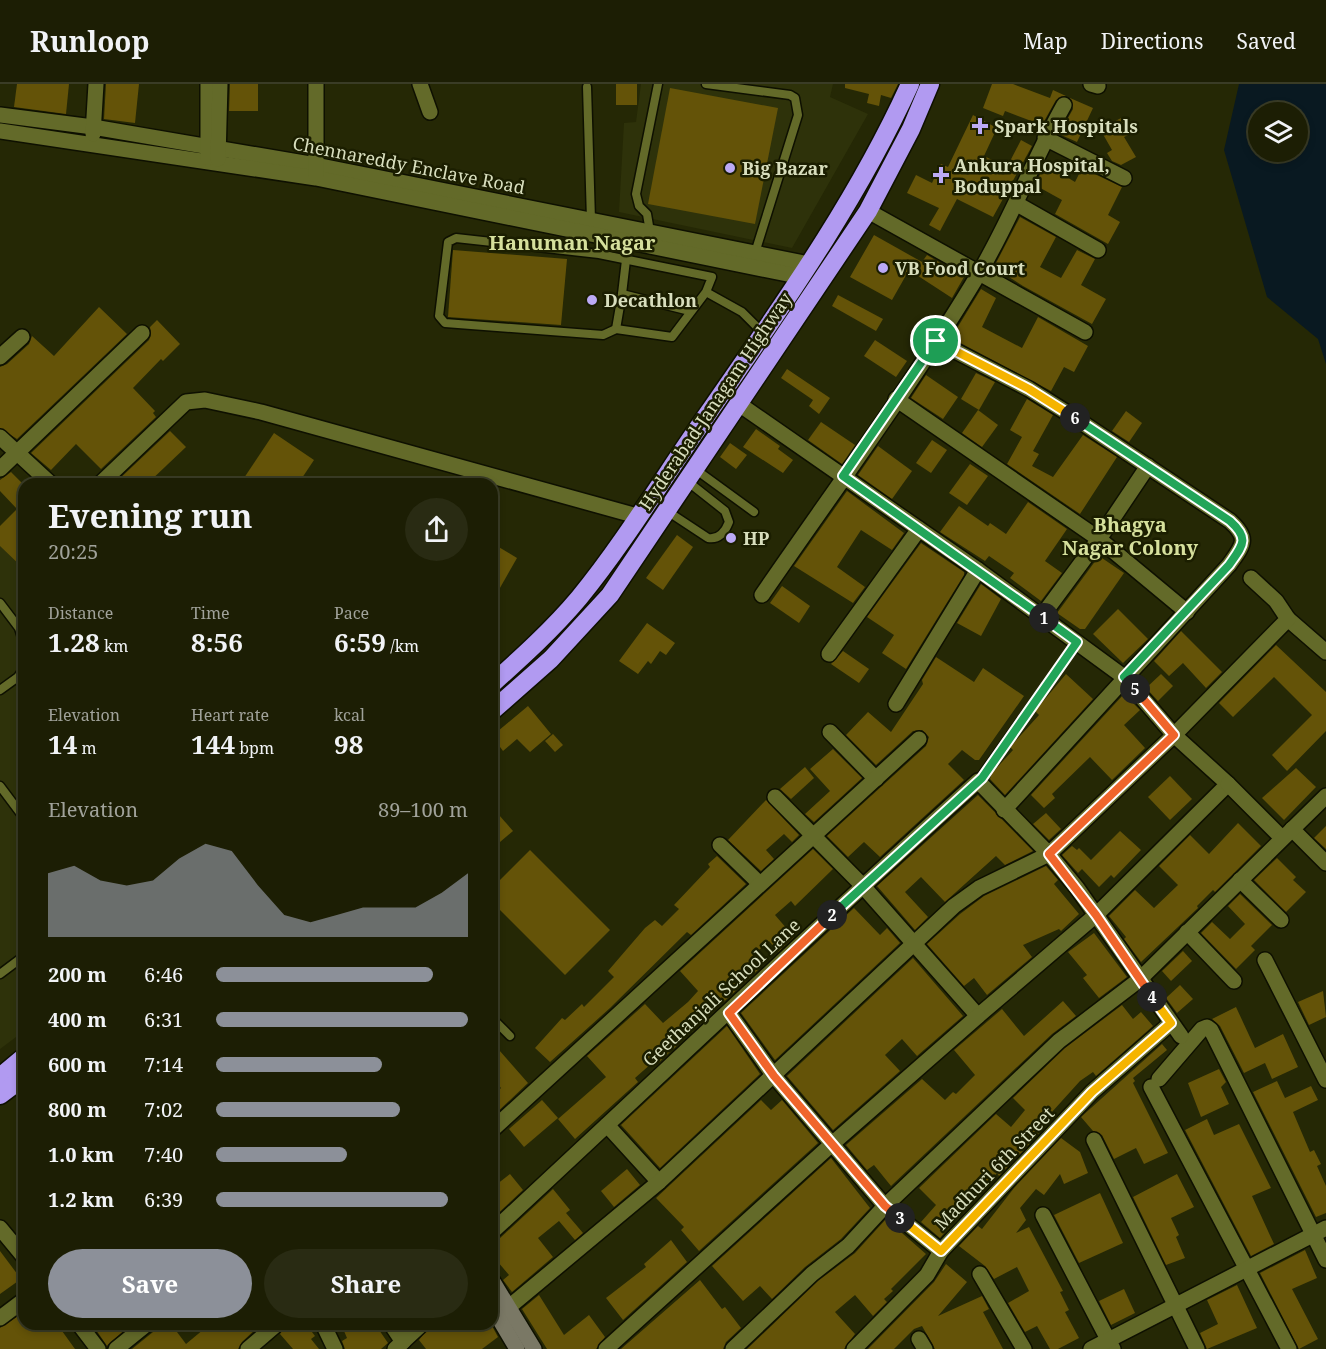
<!DOCTYPE html>
<html lang="en">
<head>
<meta charset="utf-8">
<style>
  body { margin:0; font-family:"Noto Serif",serif; background:#292b13; color:#f1f3f6; height:100vh; display:flex; flex-direction:column; font-size:22px; white-space:nowrap }
  * { box-sizing:border-box; margin:0 }
  p { font-size:20px; color:#a0a29a }
  .icon { flex:none; width:33px; height:33px; fill:none; stroke:currentColor; stroke-width:2; stroke-linecap:round; stroke-linejoin:round }
  .map { position:relative; flex:1; overflow:hidden }
  .panel { position:absolute; left:18px; top:394px; width:480px; height:852px; display:flex; flex-direction:column; background:#1c1e04; border-radius:18px; box-shadow:0 3px 9px #0003,0 0 0 2px #3a3c26 }
  .panel>* { flex:none }
  .buttons { position:absolute; left:1248px; top:18px; display:grid; gap:12px }
  .buttons a { display:grid; place-items:center; width:60px; height:60px; border-radius:50%; background:#1c1e04; box-shadow:0 3px 9px #0003,0 0 0 2px #3a3c26; font-size:30px }
  .pin { position:absolute; display:grid; place-items:center; width:51px; height:51px; color:#fff; margin:-26px; border:3px solid #fff; border-radius:50%; box-shadow:0 2px 6px #0007 }
  .km { position:absolute; width:30px; height:30px; margin:-15px; border-radius:50%; background:#222; color:#fff; font-size:16px; line-height:30px; text-align:center }
  .round { display:grid; place-items:center; flex:none; width:63px; height:63px; border-radius:32px; background:#292b13 }
  .head { display:flex; align-items:center; justify-content:space-between; height:102px; padding:0 30px }
  h1 { font-size:33px; font-weight:700; line-height:45px }
  .stats { display:grid; grid-template-columns:repeat(3,1fr); gap:9px; height:102px; padding:6px 30px }
  .stats div { display:grid; align-content:center }
  .stats b { font-size:26px; font-weight:700 }
  .stats small { font-size:16px; font-weight:400 }
  .stats p { font-size:16px }
  .chart { height:168px; padding:12px 30px }
  .chart p { display:flex; justify-content:space-between }
  .chart svg { width:100%; height:108px; margin-top:6px; fill:#8c9099; opacity:.7 }
  .action { display:flex; gap:12px; margin-top:auto; padding:12px 30px }
  .action a { flex:1; height:69px; border-radius:36px; background:#8c9099; color:#fff; font-size:24px; font-weight:700; line-height:69px; text-align:center }
  .action a+a { background:#292b13; color:#f1f3f6 }
  ul { padding:0 30px; list-style:none; font-size:20px }
  li { display:grid; grid-template-columns:96px 72px 1fr; align-items:center; height:45px }
  li i { height:15px; border-radius:8px; background:#8c9099 }
  header { display:flex; align-items:center; gap:36px; box-sizing:border-box; height:84px; padding:0 30px; background:#1c1e04; border-bottom:2px solid #3a3c26 }
  header strong { font-size:28px }
  nav { display:flex; gap:33px; margin-inline-start:auto; font-size:21px }
  .map>svg:first-child { display:block }
</style>
</head>
<body>
<header>
<strong>Runloop</strong>
<nav><a>Map</a><a>Directions</a><a>Saved</a></nav>
</header>
<div class="map">
<svg width="1326" height="1265" viewBox="0 0 1326 1265">
  <rect width="100%" height="100%" fill="#252805"/>
  <g fill="#2e320a">
    <path d="M641,0H833L830,13L868,30L792,164L619,128L624,39L636,38Z"/>
    <path d="M0,451L24,475V947L0,965Z"/>
  </g>
  <path fill="#091921" fill-rule="evenodd" d="M1239,0H1326V280L1318,255L1267,213L1224,66ZM1258,28H1298V68H1258Z"/>
  <g fill="#645308">
    <path d="M17,0H69L66,30L14,23Z"/>
    <path d="M106,0H139L135,39L104,35Z"/>
    <path d="M230,0H258V27H229Z"/>
    <rect x="616" y="0" width="21" height="21"/>
    <path d="M845,0H898L891,14L881,11L879,22L867,19L869,10L845,4Z"/>
    <path d="M992,0H1013L1050,14L1053,6L1066,12L1056,16L1042,41L1005,27L1003,32L983,24Z"/>
    <path d="M670,4L778,24L755,140L648,120Z"/>
    <path d="M1070,14L1093,24L1077,58L1059,50L1073,25Z"/>
    <path d="M973,31L997,44L984,72L1007,83L1021,56L1032,62L993,133L957,115L940,147L929,141L939,124L907,109L916,91L932,99L941,80L948,83Z"/>
    <path d="M1123,33L1132,49L1124,53L1136,73L1121,81L1112,77L1107,69L1112,66L1100,45Z"/>
    <path d="M1045,80L1075,98L1082,84L1122,103L1108,131L1120,138L1108,160L1055,130L1062,116L1035,101Z"/>
    <path d="M1020,133L1056,153L1040,183L1061,194L1077,166L1095,175L1081,201L1106,215L1092,240L1023,202L1009,193L1011,189L995,181Z"/>
    <path d="M874,151L922,178L927,171L964,193L952,214L909,186L892,216L850,193Z"/>
    <path d="M453,166L567,175L561,241L448,233Z"/>
    <path d="M981,205L996,214L982,243L1022,264L1038,233L1088,262L1074,288L1064,283L1051,307L951,254Z"/>
    <path d="M838,211L883,235L876,247L832,222Z"/>
    <path d="M99,223L127,250L17,355L0,344V283L7,280L29,260L32,252L54,272Z"/>
    <path d="M157,236L180,260L163,277L161,275L133,304L155,327L153,329L156,333L101,385L76,360L51,386L31,369L149,256L151,251L150,243Z"/>
    <path d="M875,256L907,277L896,293L864,272Z"/>
    <path d="M787,285L830,314L819,330L809,322L813,316L781,294Z"/>
    <path d="M976,289L995,298L979,326L961,315Z"/>
    <path d="M926,291L958,313L943,335L911,314Z"/>
    <path d="M1027,315L1053,331L1033,367L1039,370L1032,382L1053,393L1083,351L1117,373L1080,430L1007,380L1022,353L1010,346Z"/>
    <path d="M978,326L998,341L982,363L962,349Z"/>
    <path d="M1126,327L1142,339L1129,358L1112,347Z"/>
    <path d="M821,338L855,361L842,380L808,356Z"/>
    <path d="M756,345L780,362L778,365L793,376L783,389L743,363Z"/>
    <path d="M170,347L186,363L147,400L115,399Z"/>
    <path d="M274,349L314,376L298,400H240Z"/>
    <path d="M932,356L947,366L931,389L916,379Z"/>
    <path d="M730,359L747,371L736,385L720,373Z"/>
    <path d="M878,362L912,387L892,415L858,391Z"/>
    <path d="M970,380L988,392L967,421L949,409Z"/>
    <path d="M11,388L24,401V485L0,462V442L17,425L0,407V396Z"/>
    <path d="M847,407L904,449L892,466L861,446L837,483L865,503L853,519L794,482Z"/>
    <path d="M1028,418L1067,445L1045,477L1062,489L1041,517L1010,494L1014,489L989,472L985,477L940,448L959,422L988,442L990,439L1006,450Z"/>
    <path d="M677,451L693,463L663,506L646,494Z"/>
    <path d="M492,459L517,474L492,518Z"/>
    <path d="M921,459L964,488V491L906,585L882,569L894,551L867,533Z"/>
    <path d="M1099,472L1124,489L1085,545H1080L1057,529Z"/>
    <path d="M981,500L1001,515L981,552L957,539Z"/>
    <path d="M782,502L810,522L799,539L770,519Z"/>
    <path d="M1118,525L1148,555L1123,579L1093,550Z"/>
    <path d="M647,539L675,559L666,571L660,567L651,580L648,577L638,590L619,577Z"/>
    <path d="M1181,547L1222,588L1206,604L1183,579L1169,592L1154,577Z"/>
    <path d="M1276,561L1326,608V647L1287,687L1272,671L1312,631L1274,593L1233,633L1219,619Z"/>
    <path d="M843,567L869,585L859,599L831,580Z"/>
    <path d="M936,573L974,598L983,584L1024,612L979,676H975L962,666L948,680L964,696L880,773L864,758L848,773L827,752L926,662L929,653L922,646L913,647L876,681L846,651L868,628L891,648L923,600L922,596Z"/>
    <path d="M1066,590L1093,615L1005,711L990,695L992,689L1013,666L1010,663L1039,631L1035,627Z"/>
    <path d="M1161,590L1173,602L1158,617L1146,604Z"/>
    <path d="M1124,610L1140,626L1124,641L1145,664L1112,696L1090,673L1052,710L1055,714L1044,724L1031,711Z"/>
    <path d="M528,622L551,650L530,668L517,655L503,667L492,652Z"/>
    <path d="M553,650L563,661L555,668L545,657Z"/>
    <path d="M833,665L862,694L814,738L805,730L830,707L810,685Z"/>
    <path d="M805,683L814,694L791,715L780,705Z"/>
    <path d="M1296,684L1316,703L1284,736L1262,714Z"/>
    <path d="M1170,692L1192,715L1170,736L1148,713Z"/>
    <path d="M978,711L1033,767L1005,781L996,772L945,818L921,793L905,808L928,833L915,846L877,802Z"/>
    <path d="M766,716L799,751L792,758L784,750L766,766L774,775L761,787L728,756Z"/>
    <path d="M1046,729L1061,745L1049,756L1033,740Z"/>
    <path d="M499,731L513,747L500,758L492,749V737Z"/>
    <path d="M1238,739L1261,762L1215,808L1213,806L1197,822L1198,824L1141,878L1124,855L1126,853L1109,832L1135,806L1154,824L1178,801L1159,782L1190,751L1209,770Z"/>
    <path d="M1326,742V765L1314,754Z"/>
    <path d="M1120,747L1141,766L1114,794L1111,791L1099,803L1082,785L1078,789L1062,771L1072,762L1077,766L1079,764L1091,776Z"/>
    <path d="M813,765L833,785L795,822L791,817L775,831L794,853L778,868L769,857L751,873L760,884L655,982L652,979L635,994L638,998L575,1055L558,1035L606,993L587,972L645,920L663,939L688,918L698,907L680,887Z"/>
    <path d="M530,766L610,846L565,891L492,818V804Z"/>
    <path d="M717,772L746,800L691,851L687,848L610,924L550,978L535,964L562,934L565,936L582,920L584,923L614,893L608,887L645,844L655,836L662,842L679,825L674,821L710,783L708,780Z"/>
    <path d="M1277,774L1296,793L1293,796L1306,808L1286,828L1254,796Z"/>
    <path d="M1046,782L1058,796L1054,800L1079,830L1061,847L1059,845L1023,861L1032,873L987,911L974,894L964,902L927,860L960,830L984,812Z"/>
    <path d="M1240,810L1272,841L1251,862L1255,866L1236,885L1201,849L1212,838L1230,855L1245,840L1228,822Z"/>
    <path d="M854,824L880,851L887,844L900,859L775,976L741,929Z"/>
    <path d="M1094,849L1127,893L1099,914L1083,894L1087,891L1068,868Z"/>
    <path d="M1183,867L1192,877L1171,897L1162,887Z"/>
    <path d="M913,874L963,932L917,972L902,955L885,971L900,987L833,1046L787,992Z"/>
    <path d="M1180,901L1193,915L1177,929L1166,914Z"/>
    <path d="M1323,907L1326,933L1309,941L1298,918Z"/>
    <path d="M1063,917L1076,932L1052,950L891,1102L874,1081L867,1086L846,1061L922,995L945,1016L953,1008L956,1010L975,991L954,966L1002,925L1024,952Z"/>
    <path d="M1122,921L1133,935L1141,928L1153,942L1096,992L1093,988L1080,997L1042,1039L1045,1042L1023,1067L999,1092L997,1089L940,1154L921,1138L936,1121L919,1104L996,1030L1011,1043L1025,1026L1013,1014L1065,964Z"/>
    <path d="M1236,923L1255,964L1283,950L1298,983L1272,995L1265,979L1244,989L1220,942L1212,935Z"/>
    <path d="M727,942L760,990L660,1084L621,1041Z"/>
    <path d="M492,958L528,999L492,1033V1013L501,1004L492,994Z"/>
    <path d="M1162,960L1167,966L1133,994L1135,997L1133,999L1168,1069L1144,1080L1136,1064L1114,1075L1102,1051L1093,1047L1081,1033Z"/>
    <path d="M1219,985L1226,998L1221,1003L1229,1020L1201,1033L1188,999Z"/>
    <path d="M1277,997L1285,1014L1311,1002L1318,1016L1293,1028L1310,1068L1314,1066L1321,1080L1317,1082L1326,1102V1129L1316,1133L1253,1008Z"/>
    <path d="M542,1016L558,1034L524,1063L509,1045Z"/>
    <path d="M761,1016L771,1026L782,1016L818,1059L699,1167L681,1146L684,1143L656,1114Z"/>
    <path d="M1207,1035L1214,1051L1239,1040L1271,1104L1252,1112L1274,1160L1251,1172L1185,1046Z"/>
    <path d="M1061,1054L1080,1068L1088,1089L1064,1100L1060,1090L1044,1111L1036,1105L1020,1124L1026,1136L1016,1149L1029,1143L1063,1207L1060,1208L1069,1226L1065,1228L1079,1254L1058,1265H1050L1037,1242L1025,1248L1008,1219L1029,1207L1017,1183L994,1195L985,1182L959,1162L978,1142L982,1145L1014,1104Z"/>
    <path d="M831,1074L870,1124L841,1155L805,1183L772,1215L760,1202L743,1217L712,1182Z"/>
    <path d="M627,1085L640,1101L614,1123L601,1107Z"/>
    <path d="M510,1090L523,1106L492,1135V1104Z"/>
    <path d="M1177,1090L1194,1123L1171,1134L1179,1151L1176,1153L1185,1174L1166,1181L1133,1113Z"/>
    <path d="M553,1105L570,1126L566,1129L583,1149L575,1156L559,1137L538,1154L553,1173L512,1208L503,1196L509,1191L492,1171V1158L499,1155Z"/>
    <path d="M1100,1109L1123,1159L1079,1179L1054,1131Z"/>
    <path d="M886,1135L926,1170L891,1205L893,1207L884,1215L887,1218L873,1232L855,1211L835,1228L855,1250L844,1265H747L818,1197L855,1169Z"/>
    <path d="M671,1156L687,1178L623,1236L606,1214L646,1183L644,1180Z"/>
    <path d="M1305,1166L1317,1194L1292,1205L1318,1255L1299,1265L1260,1189Z"/>
    <path d="M0,1167L21,1195L0,1210Z"/>
    <path d="M946,1180L967,1198L938,1232L982,1212L989,1225L983,1228L1003,1265H935L922,1242L914,1245L894,1265H868L934,1198Z"/>
    <path d="M700,1196L722,1225L725,1223L741,1244L726,1258L723,1265H621Z"/>
    <path d="M1237,1201L1257,1244L1207,1265L1200,1249L1218,1240L1207,1216Z"/>
    <path d="M1124,1205L1135,1229L1111,1241L1099,1217Z"/>
    <path d="M539,1211L564,1251L589,1231L605,1253L596,1265H547L522,1225Z"/>
    <path d="M24,1228V1240H57L75,1265H0V1244Z"/>
    <path d="M92,1240H131L107,1262Z"/>
    <path d="M156,1240H171L186,1260L210,1240H261L242,1258L238,1265H132L153,1248Z"/>
    <path d="M286,1240H306L315,1252L311,1255L319,1265H293L280,1250Z"/>
    <path d="M341,1240H375L388,1259L381,1265H345L342,1257L347,1254Z"/>
    <path d="M431,1240H491L498,1253L482,1265H426L419,1256Z"/>
  </g>
  <g fill="none" stroke-linecap="round" stroke-linejoin="round">
    <g stroke="#0e1001" stroke-width="11">
      <g id="lane">
        <path d="M706,0L790,11L795,14L798,31L755,169"/>
        <path d="M587,3L591,136"/>
        <path d="M650,148L647,130L639,122L636,110L658,0"/>
        <path d="M706,208L672,253L616,245L603,251L445,239L439,232L448,158L456,154L599,170L712,193L706,208L742,228L763,249"/>
        <path d="M622,210L626,176"/>
        <path d="M616,245L622,210L690,227"/>
        <path d="M695,385L754,428"/>
        <path d="M667,427L708,454C719,456 725,448 729,438L725,427L687,397"/>
        <path d="M0,519L19,544L24,560"/>
        <path d="M0,606L18,593L24,584"/>
        <path d="M978,697L1077,558"/>
        <path d="M0,702L24,734"/>
        <path d="M0,890L24,872"/>
        <path d="M492,934L510,952"/>
      </g>
    </g>
    <g stroke="#0e1001" stroke-width="18">
      <g id="street">
        <path d="M420,0L430,28"/>
        <path d="M1091,0L1098,2"/>
        <path d="M0,31L93,43L316,81L809,180"/>
        <path d="M0,47L316,94L802,193"/>
        <path d="M93,50L96,0"/>
        <path d="M1045,54L1124,94"/>
        <path d="M208,74V0"/>
        <path d="M218,75L220,0"/>
        <path d="M316,91V0"/>
        <path d="M1017,120L1098,166"/>
        <path d="M868,127L1085,248"/>
        <path d="M936,257L1029,305L1069,330L1230,437C1250,455 1243,461 1229,481L1004,726"/>
        <path d="M0,273L22,253"/>
        <path d="M896,315L1099,455L1187,528"/>
        <path d="M739,320L978,486L1124,593L1174,651L1228,700L1096,831L978,932L862,801L775,713"/>
        <path d="M0,353L51,400"/>
        <path d="M0,385L142,249"/>
        <path d="M100,400L186,318L205,316L261,328L637,432"/>
        <path d="M762,511C835,405 912,301 978,191C1011,136 1033,76 1064,21"/>
        <path d="M1042,532L1099,455L1148,382"/>
        <path d="M1288,535L1326,568"/>
        <path d="M829,570L919,445"/>
        <path d="M896,620L978,486"/>
        <path d="M830,648L876,695"/>
        <path d="M1228,700L1282,754"/>
        <path d="M1292,745L1326,779"/>
        <path d="M720,761L759,799"/>
        <path d="M1240,796L1281,836"/>
        <path d="M1187,848L1234,897"/>
        <path d="M1265,876L1326,996"/>
        <path d="M729,929L774,992L885,1122L941,1167"/>
        <path d="M1159,995L1202,945L1207,943L1211,946L1326,1176"/>
        <path d="M1151,1003L1289,1265"/>
        <path d="M607,1041L659,1098"/>
        <path d="M492,1046L919,655"/>
        <path d="M1094,1056L1197,1265"/>
        <path d="M1043,1131L1113,1265"/>
        <path d="M0,1144L24,1173"/>
        <path d="M492,1148C654,998 814,845 978,697L1049,770L1077,804L1181,952"/>
        <path d="M980,1190L1024,1265"/>
        <path d="M509,1223L659,1098L954,822L979,804L1049,770L1174,651L1288,535L1276,517L1251,494"/>
        <path d="M0,1234L24,1216"/>
        <path d="M79,1240L98,1265"/>
        <path d="M323,1240L335,1265"/>
        <path d="M391,1240L403,1258"/>
        <path d="M919,1255L925,1265"/>
        <path d="M116,1265L147,1240"/>
        <path d="M248,1265L277,1240"/>
        <path d="M395,1265L422,1240"/>
        <path d="M606,1265L832,1060L978,932"/>
        <path d="M733,1265L812,1190L848,1162L885,1122L1059,957L1139,896L1326,712"/>
        <path d="M854,1265L927,1191L941,1167L1092,1008L1171,939"/>
        <path d="M1091,1265L1326,1144"/>
      </g>
    </g>
    <g stroke="#0e1001" stroke-width="18">
      <g id="secondary">
        <path d="M492,1196L534,1265"/>
        <path d="M492,1223L517,1265"/>
      </g>
    </g>
    <g stroke="#0e1001" stroke-width="21">
      <g id="highway">
        <path d="M492,600C522,573 553,545 579,514C625,458 667,388 709,328C782,222 857,117 910,0"/>
        <path d="M492,627L551,575L610,511L868,127L911,45L930,0"/>
        <path d="M0,993L24,973"/>
        <path d="M0,1011L24,993"/>
      </g>
    </g>
    <use href="#lane" stroke="#636a29" stroke-width="8"/>
    <use href="#street" stroke="#636a29" stroke-width="15"/>
    <use href="#secondary" stroke="#7a7865" stroke-width="15"/>
    <use href="#highway" stroke="#b19af1" stroke-width="18"/>
  </g>
  <g fill="none" stroke-linecap="round" stroke-linejoin="round">
    <g stroke="#fff" stroke-width="12">
      <path id="split-1" d="M936,257L843,392L1044,534"/>
    </g>
    <g stroke="#fff" stroke-width="12">
      <path id="split-2" d="M832,831L982,694L1077,558L1044,534"/>
    </g>
    <g stroke="#fff" stroke-width="12">
      <path id="split-3" d="M832,831L729,929L774,992L885,1122L900,1134"/>
    </g>
    <g stroke="#fff" stroke-width="12">
      <path id="split-4" d="M900,1134L941,1167L1092,1008L1171,939L1152,913"/>
    </g>
    <g stroke="#fff" stroke-width="12">
      <path id="split-5" d="M1135,605L1174,651L1049,770L1096,831L1152,913"/>
    </g>
    <g stroke="#fff" stroke-width="12">
      <path id="split-6" d="M1075,334L1230,437C1250,455 1243,461 1229,481L1124,593L1135,605"/>
    </g>
    <g stroke="#fff" stroke-width="12">
      <path id="split-7" d="M936,257L1029,305L1075,334"/>
    </g>
    <use href="#split-1" stroke="#22a559" stroke-width="8"/>
    <use href="#split-2" stroke="#22a559" stroke-width="8"/>
    <use href="#split-3" stroke="#f0652b" stroke-width="8"/>
    <use href="#split-4" stroke="#f5b400" stroke-width="8"/>
    <use href="#split-5" stroke="#f0652b" stroke-width="8"/>
    <use href="#split-6" stroke="#22a559" stroke-width="8"/>
    <use href="#split-7" stroke="#f5b400" stroke-width="8"/>
  </g>
  <g fill="#bcaaf5" stroke="#1b1e00" stroke-width="2">
    <path d="M977 33h6v6h6v6h-6v6h-6v-6h-6v-6h6z"/>
    <circle cx="730" cy="84" r="6"/>
    <path d="M938 82h6v6h6v6h-6v6h-6v-6h-6v-6h6z"/>
    <circle cx="883" cy="184" r="6"/>
    <circle cx="592" cy="216" r="6"/>
    <circle cx="731" cy="454" r="6"/>
  </g>
  <g text-anchor="middle" dominant-baseline="central" stroke-width="5" stroke-linejoin="round" paint-order="stroke">
    <g font-size="18" font-weight="bold" fill="#d8debd" stroke="#1b1e00" text-anchor="start">
      <text x="994" y="42">Spark Hospitals</text>
      <text x="954" y="81">Ankura Hospital,<tspan x="954" dy="21">Boduppal</tspan></text>
      <text x="742" y="84">Big Bazar</text>
      <text x="895" y="184">VB Food Court</text>
      <text x="604" y="216">Decathlon</text>
      <text x="743" y="454">HP</text>
    </g>
    <g font-size="18" fill="#d8debd" stroke="#1b1e00">
      <text transform="translate(409 81) rotate(11)">Chennareddy Enclave Road</text>
      <text transform="translate(715 317) rotate(-56)">Hyderabad-Janagam Highway</text>
      <text transform="translate(721 908) rotate(-43)">Geethanjali School Lane</text>
      <text transform="translate(994 1084) rotate(-46)">Madhuri 6th Street</text>
    </g>
    <g font-size="20" font-weight="bold" fill="#d6e09c" stroke="#1b1e00">
      <text x="572" y="158">Hanuman Nagar</text>
      <text x="1130" y="440">Bhagya<tspan x="1130" dy="23">Nagar Colony</tspan></text>
    </g>
  </g>
</svg>
<div class="buttons">
<a><svg class="icon" aria-label="layers" viewBox="0 0 24 24"><path d="M12 4l9 5-9 5-9-5zM3 14l9 5 9-5"/></svg></a>
</div>
<div class="pin" style="left:936px;top:257px;background:#1e9e55"><svg class="icon" aria-label="arrive" viewBox="0 0 24 24"><path d="M6 21V4h12l-3 4 3 4H6"/></svg></div>
<b class="km" style="left:1044px;top:534px">1</b>
<b class="km" style="left:832px;top:831px">2</b>
<b class="km" style="left:900px;top:1134px">3</b>
<b class="km" style="left:1152px;top:913px">4</b>
<b class="km" style="left:1135px;top:605px">5</b>
<b class="km" style="left:1075px;top:334px">6</b>
<section class="panel">
<div class="head"><div><h1>Evening run</h1><p>20:25</p></div><a class="round"><svg class="icon" aria-label="share" viewBox="0 0 24 24"><path d="M12 15V3M7 8l5-5 5 5M5 13v7h14v-7"/></svg></a></div>
<div class="stats">
<div><p>Distance</p><b>1.28<small> km</small></b></div>
<div><p>Time</p><b>8:56</b></div>
<div><p>Pace</p><b>6:59<small> /km</small></b></div>
</div>
<div class="stats">
<div><p>Elevation</p><b>14<small> m</small></b></div>
<div><p>Heart rate</p><b>144<small> bpm</small></b></div>
<div><p>kcal</p><b>98</b></div>
</div>
<div class="chart"><p><span>Elevation</span>89–100 m</p>
<svg viewBox="0 0 160 44" preserveAspectRatio="none"><path d="M0 44V18L10 15L20 21L30 23L40 21L50 12L60 6L70 9L80 23L90 35L100 38L110 35L120 32L130 32L140 32L150 26L160 18V44z"/></svg>
</div>
<ul>
<li><b>200 m</b>6:46<i style="width:86%"></i></li>
<li><b>400 m</b>6:31<i style="width:100%"></i></li>
<li><b>600 m</b>7:14<i style="width:66%"></i></li>
<li><b>800 m</b>7:02<i style="width:73%"></i></li>
<li><b>1.0 km</b>7:40<i style="width:52%"></i></li>
<li><b>1.2 km</b>6:39<i style="width:92%"></i></li>
</ul>
<div class="action"><a>Save</a><a>Share</a></div>
</section>
</div>
</body>
</html>
